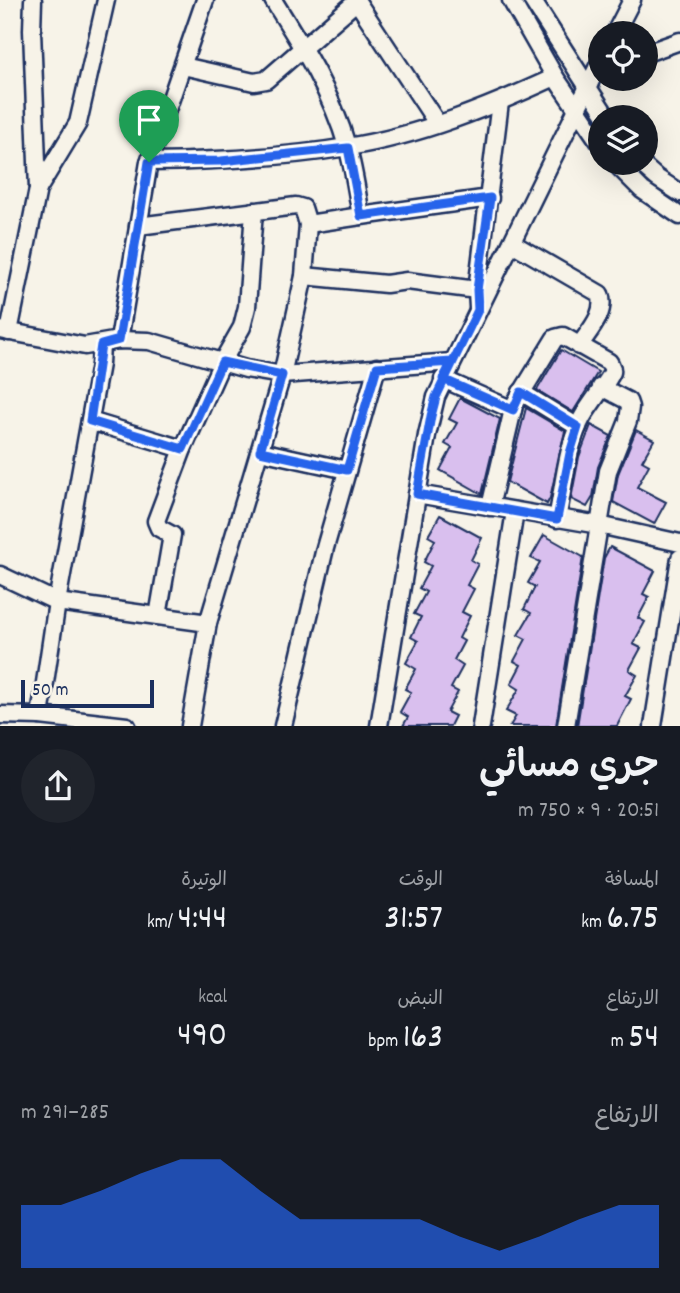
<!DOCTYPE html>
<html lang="ar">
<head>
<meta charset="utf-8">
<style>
  body { margin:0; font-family:Dekko,"Playpen Sans Arabic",sans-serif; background:#20242c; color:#f1f3f6; direction:rtl; height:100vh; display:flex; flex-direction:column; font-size:26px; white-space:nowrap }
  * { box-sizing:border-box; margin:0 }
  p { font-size:23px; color:#9ea1a6 }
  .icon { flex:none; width:38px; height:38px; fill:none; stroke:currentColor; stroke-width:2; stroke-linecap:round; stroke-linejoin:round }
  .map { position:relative; height:726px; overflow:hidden; direction:ltr }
  .side { display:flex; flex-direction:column; background:#171b24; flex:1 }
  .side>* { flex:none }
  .buttons { position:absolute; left:588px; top:21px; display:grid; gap:14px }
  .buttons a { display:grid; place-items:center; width:70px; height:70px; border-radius:50%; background:#171b24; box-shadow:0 7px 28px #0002; font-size:35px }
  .scale { position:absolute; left:21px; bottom:18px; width:133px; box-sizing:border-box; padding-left:7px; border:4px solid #1b2f5e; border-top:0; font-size:19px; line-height:24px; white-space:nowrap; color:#1b2f5e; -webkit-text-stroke:5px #f7f3e8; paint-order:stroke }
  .pin { position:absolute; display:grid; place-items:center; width:60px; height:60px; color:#fff; margin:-72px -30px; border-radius:50% 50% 50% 0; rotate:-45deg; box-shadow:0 0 7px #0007 }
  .pin .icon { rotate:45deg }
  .round { display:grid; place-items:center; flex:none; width:74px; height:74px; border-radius:37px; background:#20242c }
  .head { display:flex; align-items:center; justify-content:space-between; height:119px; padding:0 21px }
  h1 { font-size:38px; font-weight:600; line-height:52px }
  .metrics { display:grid; grid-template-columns:repeat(3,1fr); gap:10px; height:119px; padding:7px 21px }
  .metrics div { display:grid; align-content:center }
  .metrics b { font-size:35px; font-weight:600 }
  .metrics small { font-size:19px; font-weight:400 }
  .metrics p { font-size:19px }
  .chart { height:196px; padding:14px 21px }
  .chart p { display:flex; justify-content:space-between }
  .chart svg { width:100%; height:126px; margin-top:7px; fill:#2563eb; opacity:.7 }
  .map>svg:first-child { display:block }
</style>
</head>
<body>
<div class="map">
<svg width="680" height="726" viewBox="0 0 680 726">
  <rect width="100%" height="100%" fill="#f7f3e8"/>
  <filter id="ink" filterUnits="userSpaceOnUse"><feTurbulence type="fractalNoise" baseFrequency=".0143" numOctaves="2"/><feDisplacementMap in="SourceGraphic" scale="14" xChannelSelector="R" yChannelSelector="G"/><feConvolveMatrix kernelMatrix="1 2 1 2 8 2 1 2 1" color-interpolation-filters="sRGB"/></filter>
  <g filter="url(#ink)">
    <g fill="#d9bfee" stroke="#1b2f5e" stroke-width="2">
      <path d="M561,350L598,372L573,412L537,390Z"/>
      <path d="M460,398L500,419L482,494L440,470L452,448L445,444L457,423L449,419Z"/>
      <path d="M526,408L565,431L550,498L547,504L507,482Z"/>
      <path d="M591,425L611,436L598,467L593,497L587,507L571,499L579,457Z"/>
      <path d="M636,430L654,440L642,461L649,465L637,487L666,502L654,524L613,502L618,474Z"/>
      <path d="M440,515L482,538L471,560L478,564L467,585L474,589L462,612L470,616L459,638L464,641L454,660L463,666L451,688L458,692L447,712L455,716L450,726H403L408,717L400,712L411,692L405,689L416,669L406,663L418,641L411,637L421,617L414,614L426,592L419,588L431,566L424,562L435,540L428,536Z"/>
      <path d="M544,535L583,557L556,726H510L516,716L506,711L519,689L511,684L521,665L514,661L526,639L518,635L531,613L524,609L535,587L528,583L540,562L531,558Z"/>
      <path d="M610,547L655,571L643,594L649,597L638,618L645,622L633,644L641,648L629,670L637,675L625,696L631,699L617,726H577L604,558Z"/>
    </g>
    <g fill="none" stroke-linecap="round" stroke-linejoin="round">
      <g stroke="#1b2f5e" stroke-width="21">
        <g id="street">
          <path d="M273,0C302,46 332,93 347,146C354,169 357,193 361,216L308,224"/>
          <path d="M356,0L437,123"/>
          <path d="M511,0L555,77L600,143"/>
          <path d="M532,0L607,117"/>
          <path d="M615,33L632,0"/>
          <path d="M646,53L680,41"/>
          <path d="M183,66L254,82L266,80L357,1"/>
          <path d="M149,162C215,161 282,158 347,147C419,136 490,107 555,77"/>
          <path d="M615,163L642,190L680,216"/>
          <path d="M640,163L657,178L680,193"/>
          <path d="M38,189L78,123L106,0"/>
          <path d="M361,216L490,198"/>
          <path d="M138,226L296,206L303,208L308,224L304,276L282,375L208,623L190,726"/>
          <path d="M512,243L600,294C607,313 589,331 579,346"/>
          <path d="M304,276L386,284L407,281L477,290"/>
          <path d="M478,308L477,290L500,102"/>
          <path d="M0,330L85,346L119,340L149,341L246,369L282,375L452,362"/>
          <path d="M9,332L38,189L32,30L33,0"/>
          <path d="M119,340L149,162L205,0"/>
          <path d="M443,379L513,410"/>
          <path d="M521,392L578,427"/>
          <path d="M90,421L183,449"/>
          <path d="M260,451L347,470"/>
          <path d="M417,494L599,525L680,543"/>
          <path d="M490,507L514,405L555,338L563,336L609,362C611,366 613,368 612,372C610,379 587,408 582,418C566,448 564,486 557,519"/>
          <path d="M0,575L57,602L208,623"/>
          <path d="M158,616L172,535L159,528L156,521L183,449L222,362L242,327L247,307L254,211"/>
          <path d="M0,715L40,716L127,726"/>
          <path d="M40,716L57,602L100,364L101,345"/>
          <path d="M283,726L325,548L377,367"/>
          <path d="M379,726L427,435L436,397L600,62"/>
          <path d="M481,726L515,511"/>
          <path d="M566,726L608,471L628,421L630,407L628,401L601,387"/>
          <path d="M653,726L680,558"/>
        </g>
      </g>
      <use href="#street" stroke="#f7f3e8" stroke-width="16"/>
    </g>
  </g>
  <g fill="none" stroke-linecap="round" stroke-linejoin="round" filter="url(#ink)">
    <g stroke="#fff" stroke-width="14">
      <path id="route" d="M149,162L119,340L101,345L90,421L183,449L222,362L282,375L260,451L347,470L377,367L452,362L443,379L513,410L521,392L578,427L570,453L557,519L417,494L431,416L436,397L478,310L477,290L490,198L361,216L348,148L221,161L149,162"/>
    </g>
    <use href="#route" stroke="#2563eb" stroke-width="9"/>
  </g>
</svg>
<div class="buttons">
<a><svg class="icon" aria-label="locate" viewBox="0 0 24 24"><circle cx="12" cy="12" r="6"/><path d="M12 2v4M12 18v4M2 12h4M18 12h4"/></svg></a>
<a><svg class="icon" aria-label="layers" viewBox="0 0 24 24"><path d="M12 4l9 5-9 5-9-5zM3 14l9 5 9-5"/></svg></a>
</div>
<div class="scale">50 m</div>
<div class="pin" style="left:149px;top:162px;background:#1e9e55"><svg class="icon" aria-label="arrive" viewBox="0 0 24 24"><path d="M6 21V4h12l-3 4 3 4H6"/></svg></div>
</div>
<section class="side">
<div class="head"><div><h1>جري مسائي</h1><p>20:51 · 9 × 750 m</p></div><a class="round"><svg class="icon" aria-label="share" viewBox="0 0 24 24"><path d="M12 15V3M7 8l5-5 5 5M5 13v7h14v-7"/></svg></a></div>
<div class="metrics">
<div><p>المسافة</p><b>6.75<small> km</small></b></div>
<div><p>الوقت</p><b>31:57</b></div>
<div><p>الوتيرة</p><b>4:44<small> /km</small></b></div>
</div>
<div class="metrics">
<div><p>الارتفاع</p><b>54<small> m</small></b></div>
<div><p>النبض</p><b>163<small> bpm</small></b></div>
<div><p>kcal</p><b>490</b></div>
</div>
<div class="chart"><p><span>الارتفاع</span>285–291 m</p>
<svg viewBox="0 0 160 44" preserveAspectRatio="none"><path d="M0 44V22L10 22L20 17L30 11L40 6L50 6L60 17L70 27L80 27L90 27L100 27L110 33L120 38L130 33L140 27L150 22L160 22V44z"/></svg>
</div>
</section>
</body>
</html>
